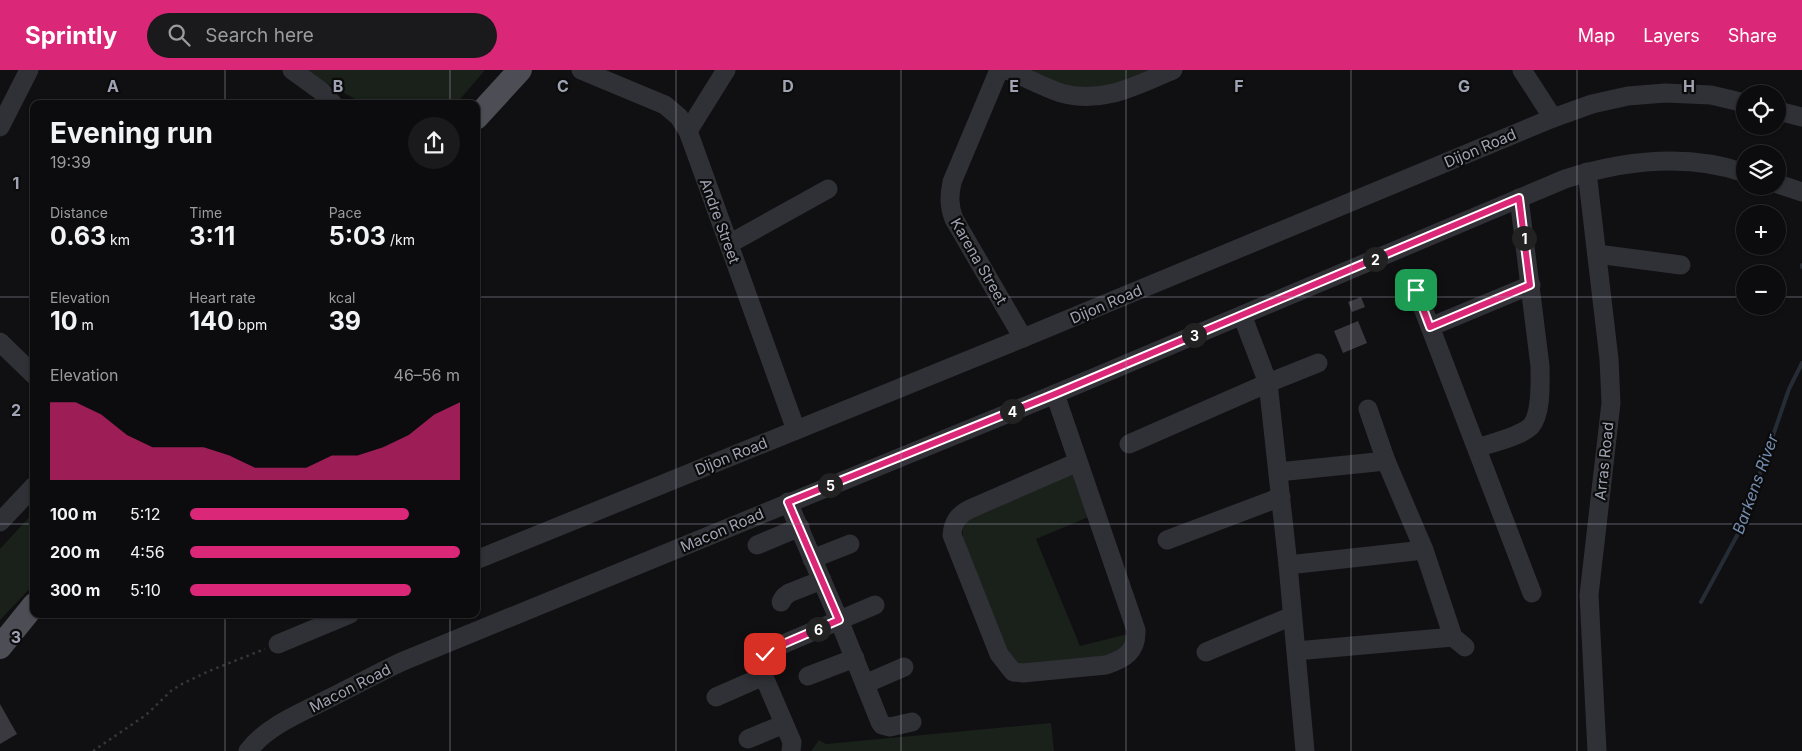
<!DOCTYPE html>
<html lang="en">
<head>
<meta charset="utf-8">
<style>
  body { margin:0; font-family:Inter,sans-serif; background:#1a191b; color:#f1f3f6; height:100vh; display:flex; flex-direction:column; font-size:19px; white-space:nowrap }
  * { box-sizing:border-box; margin:0 }
  p { font-size:16px; color:#9a9b9d }
  .icon { flex:none; width:28px; height:28px; fill:none; stroke:currentColor; stroke-width:2; stroke-linecap:round; stroke-linejoin:round }
  .map { position:relative; flex:1; overflow:hidden }
  .details { position:absolute; left:30px; top:30px; width:450px; height:518px; display:flex; flex-direction:column; background:#0c0b0d; border-radius:10px; box-shadow:0 1px 4px #0004,0 0 0 1px #2c2b2e }
  .details>* { flex:none }
  .controls { position:absolute; left:1736px; top:15px; display:grid; gap:10px }
  .controls a { display:grid; place-items:center; width:50px; height:50px; border-radius:50%; background:#0c0b0d; box-shadow:0 1px 4px #0004,0 0 0 1px #2c2b2e; font-size:25px }
  .pin { position:absolute; display:grid; place-items:center; width:42px; height:42px; color:#fff; margin:-21px; border-radius:10px; box-shadow:0 2px 8px #0006 }
  .km { position:absolute; width:25px; height:25px; margin:-12px; border-radius:50%; background:#222; color:#fff; font-size:14px; line-height:25px; text-align:center }
  .round { display:grid; place-items:center; flex:none; width:52px; height:52px; border-radius:26px; background:#1a191b }
  .head { display:flex; align-items:center; justify-content:space-between; height:85px; padding:0 20px }
  h1 { font-size:28px; font-weight:700; line-height:38px }
  .metrics { display:grid; grid-template-columns:repeat(3,1fr); gap:8px; height:85px; padding:5px 20px }
  .metrics div { display:grid; align-content:center }
  .metrics b { font-size:25px; font-weight:700 }
  .metrics small { font-size:14px; font-weight:400 }
  .metrics p { font-size:14px }
  .chart { height:140px; padding:10px 20px }
  .chart p { display:flex; justify-content:space-between }
  .chart svg { width:100%; height:90px; margin-top:5px; fill:#db2777; opacity:.7 }
  ul { padding:0 20px; list-style:none; font-size:16px }
  li { display:grid; grid-template-columns:80px 60px 1fr; align-items:center; height:38px }
  li i { height:12px; border-radius:6px; background:#db2777 }
  header { display:flex; align-items:center; gap:30px; box-sizing:border-box; height:70px; padding:0 25px; background:#db2777; color:#fff }
  header strong { font-size:24px }
  nav { display:flex; gap:28px; margin-inline-start:auto; font-size:18px }
  .search { width:350px; height:45px; background:#1a191b; display:flex; align-items:center; gap:12px; box-sizing:border-box; padding:0 18px; border-radius:28px; color:#9a9b9d; font-size:19px }
  .map>svg:first-child { display:block }
</style>
</head>
<body>
<header>
<strong>Sprintly</strong>
<div class="search"><svg class="icon" aria-label="search" viewBox="0 0 24 24"><circle cx="10" cy="10" r="6"/><path d="M15 15l6 6"/></svg>Search here</div>
<nav><a>Map</a><a>Layers</a><a>Share</a></nav>
</header>
<div class="map">
<svg width="1802" height="681" viewBox="0 0 1802 681">
  <rect width="100%" height="100%" fill="#100f11"/>
  <g fill="#1a211b">
    <path d="M303,0H485L456,34H364Z"/>
    <path d="M1027,0H1154L1103,18L1065,16Z"/>
    <path d="M1072,401L1091,446L1036,469L1080,576L1128,564V573L1101,590L1026,599L1007,586L964,475C962,463 962,456 968,445Z"/>
    <path d="M34,442V514L0,550V479Z"/>
    <path d="M1051,653L1054,681H811L819,670L826,674Z"/>
  </g>
  <g fill="none" stroke-linecap="round" stroke-linejoin="round">
    <g stroke="#262c35" stroke-width="4">
      <path d="M1802,195V197"/>
      <path d="M1701,532L1739,462L1748,430L1758,409L1789,319L1802,293"/>
    </g>
  </g>
  <g fill="#3a393f">
    <path d="M1361,227L1365,237L1352,242L1348,232Z"/>
    <path d="M1358,251L1367,273L1343,283L1334,261Z"/>
    <path d="M0,634L17,664L0,674Z"/>
  </g>
  <g fill="none" stroke-linecap="round" stroke-linejoin="round">
    <path stroke="#36373d" stroke-width="2.5" stroke-dasharray="2.5 4" stroke-linecap="butt" d="M93,681L146,645L172,620L182,614L209,601L265,579"/>
    <g stroke="#303136" stroke-width="19">
      <path d="M292,0L321,21L333,34"/>
      <path d="M581,0L665,35L679,47L688,61L796,360"/>
      <path d="M999,0L952,112C949,126 949,136 954,149L1023,268"/>
      <path d="M1007,0C1025,7 1043,17 1061,23C1102,35 1137,15 1173,0"/>
      <path d="M1522,0L1553,48"/>
      <path d="M1778,41L1802,47"/>
      <path d="M0,57L29,0"/>
      <path d="M688,61L726,0"/>
      <path d="M1587,102L1609,289L1611,333L1589,525L1597,681"/>
      <path d="M1778,114L1802,122"/>
      <path d="M729,174L828,119"/>
      <path d="M1597,184L1681,195"/>
      <path d="M1416,220L1532,523"/>
      <path d="M1242,245L1268,313L1288,495L1305,681"/>
      <path d="M1430,257L1531,215"/>
      <path d="M0,272L34,305"/>
      <path d="M1055,324L1136,560C1137,582 1124,589 1106,595L1023,603L1013,602L999,584L952,465C953,452 958,445 970,439L1078,392"/>
      <path d="M1368,339L1386,391L1424,480L1453,567L1465,577"/>
      <path d="M1129,374L1268,313L1318,293"/>
      <path d="M1477,378C1491,373 1520,367 1531,356C1542,344 1540,311 1540,296L1519,128"/>
      <path d="M1278,402L1386,391"/>
      <path d="M788,432L839,550L880,652L882,655L890,657L912,652"/>
      <path d="M0,452L34,416"/>
      <path d="M1167,470L1281,427"/>
      <path d="M757,475L800,457"/>
      <path d="M812,489L850,474"/>
      <path d="M476,490L1023,268L1553,48L1592,34L1628,26L1665,23L1711,25L1745,33"/>
      <path d="M1288,495L1424,480"/>
      <path d="M781,532L784,527L789,523L822,510"/>
      <path d="M278,574L350,544"/>
      <path d="M1296,581L1453,567"/>
      <path d="M1206,582L1292,546"/>
      <path d="M808,606L855,588"/>
      <path d="M865,614L904,597"/>
      <path d="M716,627L764,606"/>
      <path d="M748,669L784,654"/>
      <path d="M248,681C267,656 300,643 328,629C352,617 376,604 401,592L1055,324L1565,109C1622,91 1687,83 1745,103"/>
      <path d="M791,681L792,672L761,600C761,590 765,583 774,578L875,535"/>
    </g>
    <g stroke="#4c4d55" stroke-width="24">
      <path d="M476,48L520,0"/>
      <path d="M0,577L34,535"/>
    </g>
  </g>
  <g fill="none" stroke-linecap="round" stroke-linejoin="round">
    <g stroke="#fff" stroke-width="10">
      <path id="route" d="M765,584L774,578L839,550L788,432L1055,324L1519,128L1530,215L1430,257L1416,220"/>
    </g>
    <use href="#route" stroke="#db2777" stroke-width="6"/>
  </g>
  <path fill="none" stroke="#a0a3b3" stroke-width="1" stroke-opacity="0.55" d="M225,0V34M450,0V34M676,0V681M901,0V681M1126,0V681M1351,0V681M1577,0V681M0,227H34M476,227H1745M1778,227H1802M0,454H34M476,454H1802M225,544V681M450,544V681"/>
  <g text-anchor="middle" dominant-baseline="central" stroke-width="4.5" stroke-linejoin="round" paint-order="stroke">
    <g font-size="15" fill="#a0a3b3" stroke="#0b0b0c">
      <text transform="translate(1480 78) rotate(-23)">Dijon Road</text>
      <text transform="translate(720 151) rotate(70)">Andre Street</text>
      <text transform="translate(979 191) rotate(60)">Karena Street</text>
      <text transform="translate(1106 234) rotate(-23)">Dijon Road</text>
      <text transform="translate(731 386) rotate(-22)">Dijon Road</text>
      <text transform="translate(1604 391) rotate(-84)">Arras Road</text>
      <text transform="translate(722 460) rotate(-23)">Macon Road</text>
      <text transform="translate(350 618) rotate(-27)">Macon Road</text>
    </g>
    <g font-size="16" font-style="italic" fill="#748db0" stroke="#0b0b0c">
      <text transform="translate(1755 414) rotate(-70)">Barkens River</text>
    </g>
  </g>
  <g font-size="16" text-anchor="middle" font-weight="bold" fill="#a0a3b3" stroke="#0b0b0c" stroke-width="4.5" stroke-linejoin="round" paint-order="stroke">
    <text x="113" y="22">A</text>
    <text x="338" y="22">B</text>
    <text x="563" y="22">C</text>
    <text x="788" y="22">D</text>
    <text x="1014" y="22">E</text>
    <text x="1239" y="22">F</text>
    <text x="1464" y="22">G</text>
    <text x="1689" y="22">H</text>
    <text x="16" y="119">1</text>
    <text x="16" y="346">2</text>
    <text x="16" y="573">3</text>
  </g>
</svg>
<div class="controls">
<a><svg class="icon" aria-label="locate" viewBox="0 0 24 24"><circle cx="12" cy="12" r="6"/><path d="M12 2v4M12 18v4M2 12h4M18 12h4"/></svg></a>
<a><svg class="icon" aria-label="layers" viewBox="0 0 24 24"><path d="M12 4l9 5-9 5-9-5zM3 14l9 5 9-5"/></svg></a>
<a>+</a>
<a>−</a>
</div>
<div class="pin" style="left:1416px;top:220px;background:#1e9e55"><svg class="icon" aria-label="arrive" viewBox="0 0 24 24"><path d="M6 21V4h12l-3 4 3 4H6"/></svg></div>
<div class="pin" style="left:765px;top:584px;background:#d93025"><svg class="icon" aria-label="check" viewBox="0 0 24 24"><path d="M5 12l5 5 9-10"/></svg></div>
<b class="km" style="left:1524px;top:168px">1</b>
<b class="km" style="left:1375px;top:189px">2</b>
<b class="km" style="left:1194px;top:265px">3</b>
<b class="km" style="left:1012px;top:341px">4</b>
<b class="km" style="left:830px;top:415px">5</b>
<b class="km" style="left:818px;top:559px">6</b>
<section class="details">
<div class="head"><div><h1>Evening run</h1><p>19:39</p></div><a class="round"><svg class="icon" aria-label="share" viewBox="0 0 24 24"><path d="M12 15V3M7 8l5-5 5 5M5 13v7h14v-7"/></svg></a></div>
<div class="metrics">
<div><p>Distance</p><b>0.63<small> km</small></b></div>
<div><p>Time</p><b>3:11</b></div>
<div><p>Pace</p><b>5:03<small> /km</small></b></div>
</div>
<div class="metrics">
<div><p>Elevation</p><b>10<small> m</small></b></div>
<div><p>Heart rate</p><b>140<small> bpm</small></b></div>
<div><p>kcal</p><b>39</b></div>
</div>
<div class="chart"><p><span>Elevation</span>46–56 m</p>
<svg viewBox="0 0 160 44" preserveAspectRatio="none"><path d="M0 44V6L10 6L20 12L30 22L40 28L50 28L60 28L70 32L80 38L90 38L100 38L110 32L120 32L130 28L140 22L150 12L160 6V44z"/></svg>
</div>
<ul>
<li><b>100 m</b>5:12<i style="width:81%"></i></li>
<li><b>200 m</b>4:56<i style="width:100%"></i></li>
<li><b>300 m</b>5:10<i style="width:82%"></i></li>
</ul>
</section>
</div>
</body>
</html>
